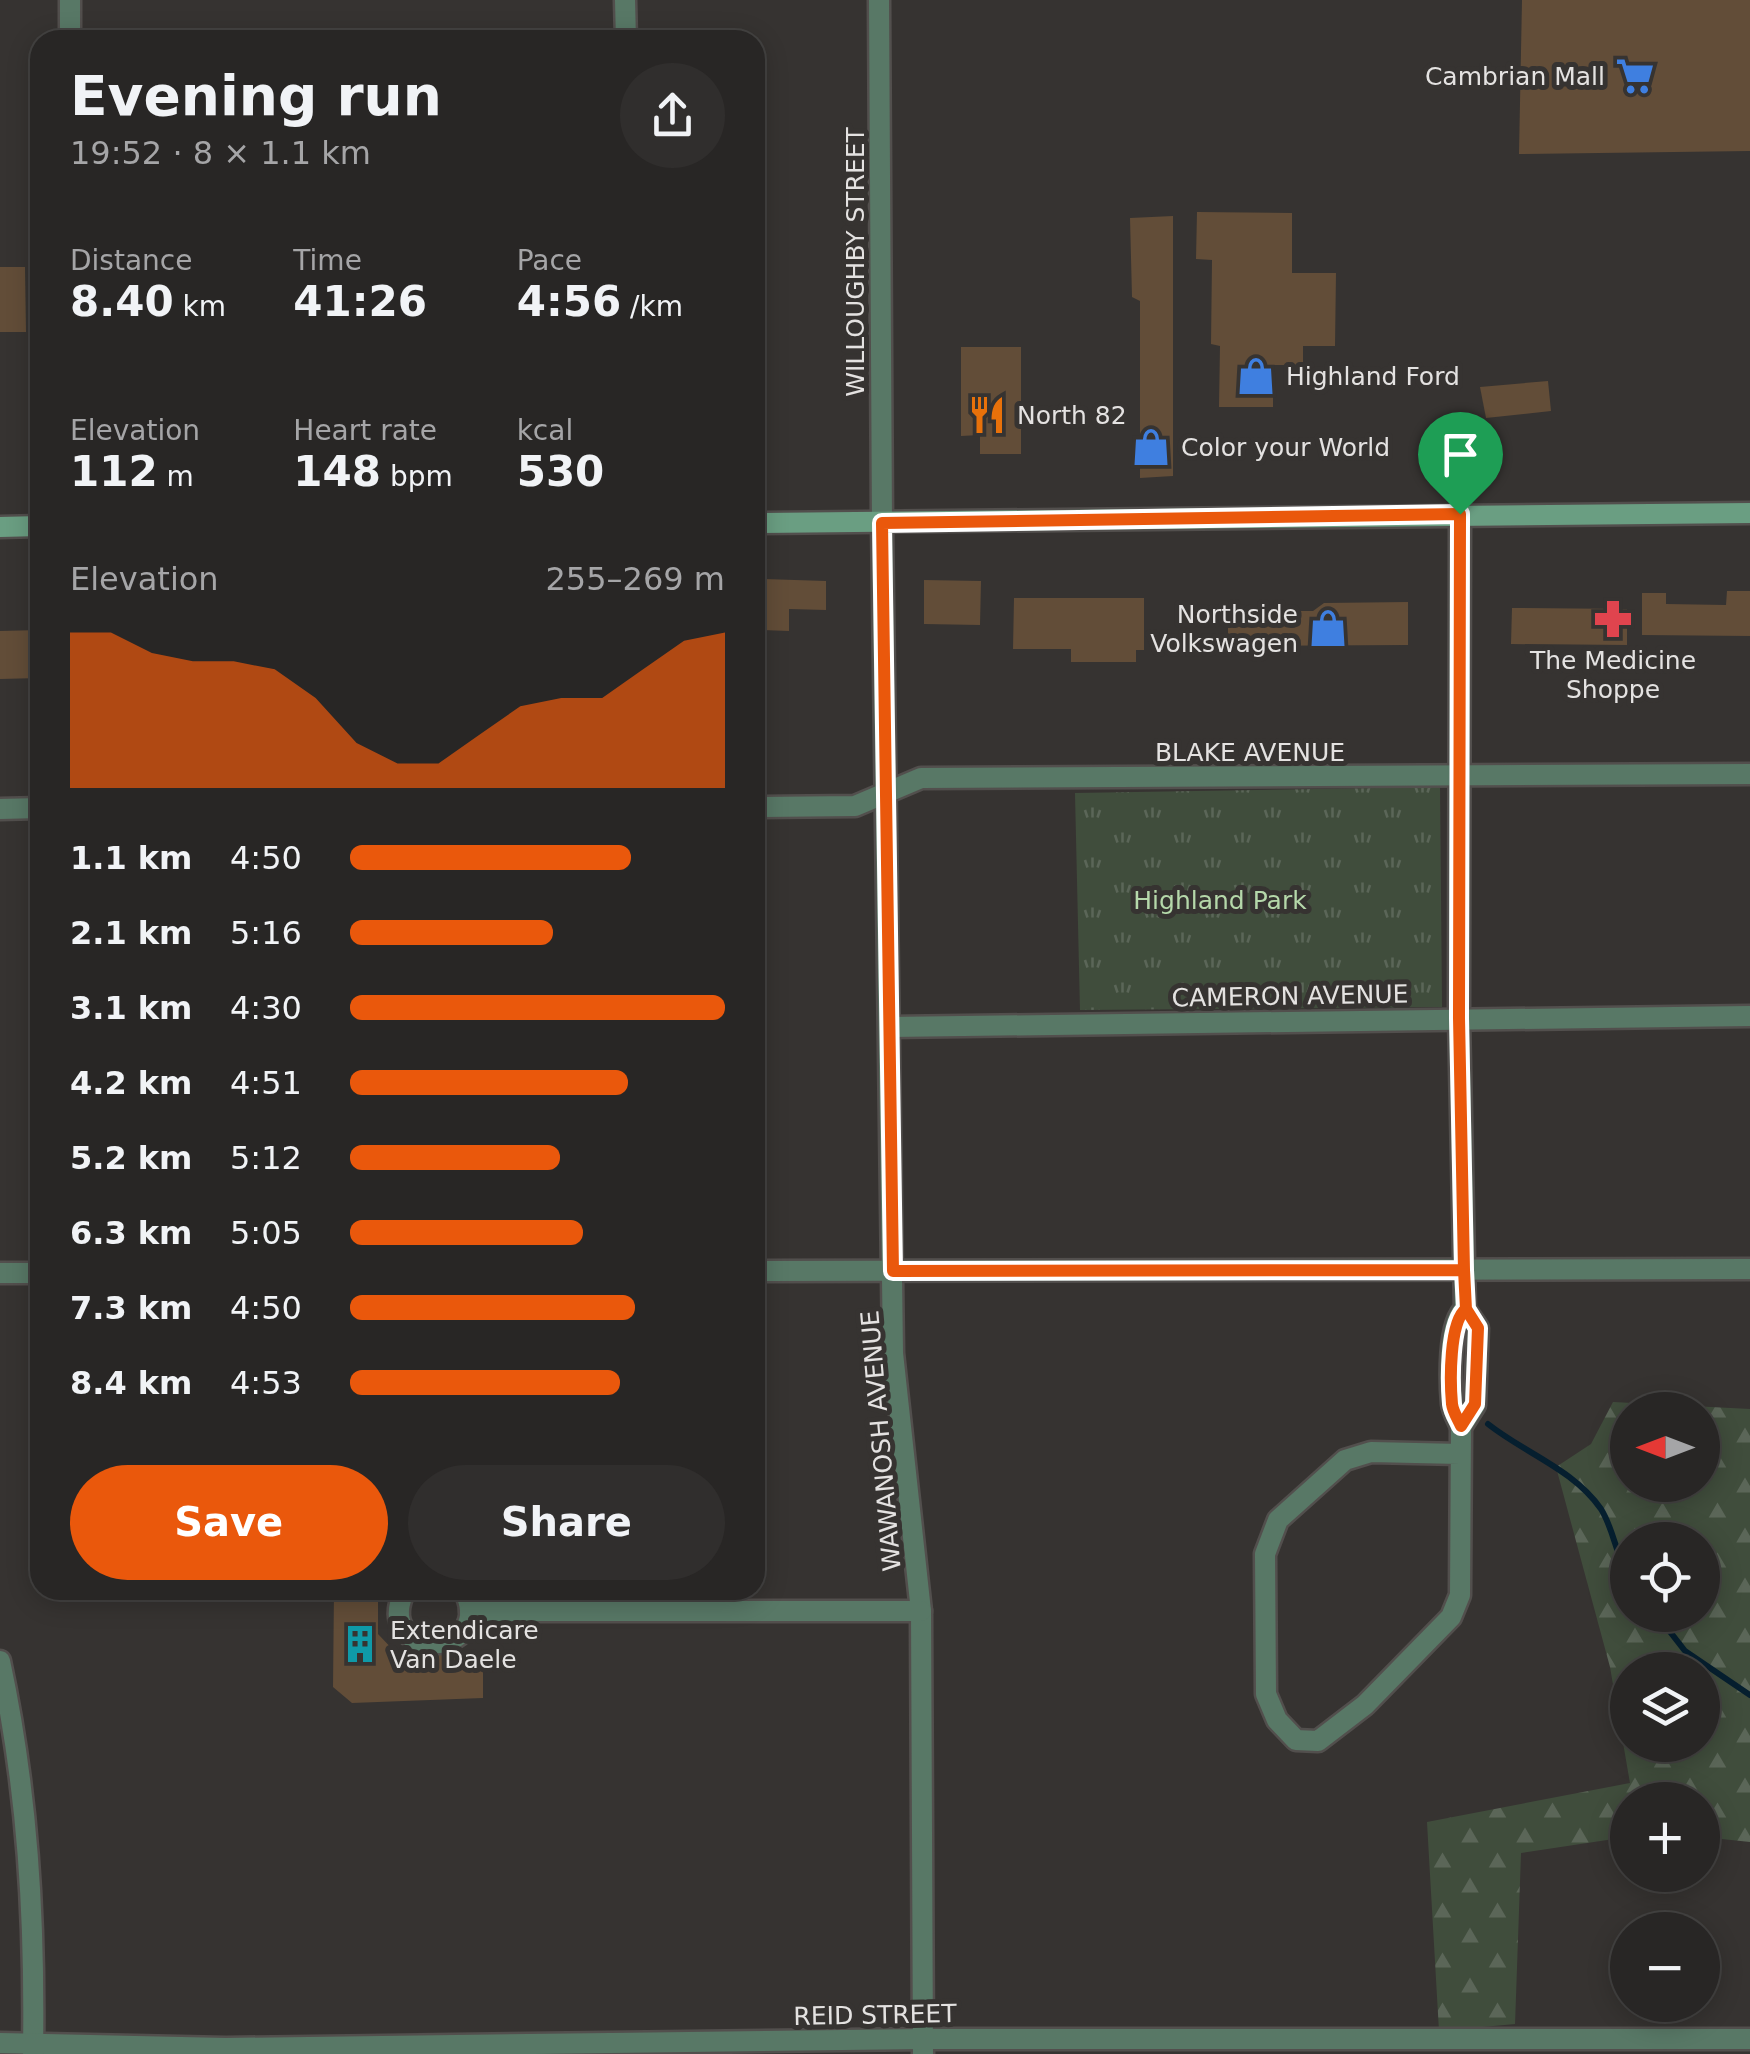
<!DOCTYPE html>
<html lang="en">
<head>
<meta charset="utf-8">
<style>
  body { margin:0; font-family:"DejaVu Sans",sans-serif; background:#302e2d; color:#f1f3f6; height:100vh; display:flex; flex-direction:column; font-size:38px; white-space:nowrap }
  * { box-sizing:border-box; margin:0 }
  p { font-size:32px; color:#a5a5a7 }
  .icon { flex:none; width:55px; height:55px; fill:none; stroke:currentColor; stroke-width:2; stroke-linecap:round; stroke-linejoin:round }
  .map { position:relative; flex:1; overflow:hidden }
  .details { position:absolute; left:30px; top:30px; width:735px; height:1570px; display:flex; flex-direction:column; background:#282625; border-radius:30px; box-shadow:0 5px 25px #0003,0 0 0 2px #444342 }
  .details>* { flex:none }
  .needle { width:65px; rotate:270deg }
  .controls { position:absolute; left:1610px; top:1392px; display:grid; gap:20px }
  .controls a { display:grid; place-items:center; width:110px; height:110px; border-radius:50%; background:#282625; box-shadow:0 5px 25px #0003,0 0 0 2px #444342; font-size:50px }
  .pin { position:absolute; display:grid; place-items:center; width:85px; height:85px; color:#fff; margin:-102px -42px; border-radius:50% 50% 50% 0; rotate:-45deg; box-shadow:0 0 10px #0007 }
  .pin .icon { rotate:45deg }
  .round { display:grid; place-items:center; flex:none; width:105px; height:105px; border-radius:52px; background:#302e2d }
  .headline { display:flex; align-items:center; justify-content:space-between; height:170px; padding:0 40px }
  h1 { font-size:55px; font-weight:700; line-height:75px }
  .metrics { display:grid; grid-template-columns:repeat(3,1fr); gap:15px; height:170px; padding:10px 40px }
  .metrics div { display:grid; align-content:center }
  .metrics b { font-size:42px; font-weight:700 }
  .metrics small { font-size:28px; font-weight:400 }
  .metrics p { font-size:28px }
  .chart { height:280px; padding:20px 40px }
  .chart p { display:flex; justify-content:space-between }
  .chart svg { width:100%; height:180px; margin-top:10px; fill:#ea580c; opacity:.7 }
  .button { display:flex; gap:20px; margin-top:auto; padding:20px 40px }
  .button a { flex:1; height:115px; border-radius:60px; background:#ea580c; color:#fff; font-size:40px; font-weight:700; line-height:115px; text-align:center }
  .button a+a { background:#302e2d; color:#f1f3f6 }
  ul { padding:0 40px; list-style:none; font-size:32px }
  li { display:grid; grid-template-columns:160px 120px 1fr; align-items:center; height:75px }
  li i { height:25px; border-radius:12px; background:#ea580c }
  .map>svg:first-child { display:block }
</style>
</head>
<body>
<div class="map">
<svg width="1750" height="2054" viewBox="0 0 1750 2054">
  <defs>
    <pattern id="forest-firs" width="22" height="20" patternUnits="userSpaceOnUse" patternTransform="scale(2.5)"><rect width="22" height="20" fill="#404d3c"/><path d="M5 1l3.5 6h-7zM16 11l3.5 6h-7z" fill="#5b6658"/></pattern>
    <pattern id="park-tufts" width="24" height="20" patternUnits="userSpaceOnUse" patternTransform="scale(2.5)"><rect width="24" height="20" fill="#404d3c"/><path d="M3 7l-1-3M5 7V3M7 7l1-3M15 17l-1-3M17 17v-4M19 17l1-3" fill="none" stroke="#5b6658"/></pattern>
  </defs>
  <rect width="100%" height="100%" fill="#363331"/>
  <path fill="url(#forest-firs)" fill-rule="evenodd" d="M1613,1402L1750,1409V1842L1703,1837L1702,1800H1628L1627,1837L1521,1853L1515,2024L1439,2031L1427,1822L1630,1783L1610,1667L1556,1467L1591,1444ZM1628,1410H1702V1485H1628ZM1628,1540H1702V1615H1628ZM1628,1670H1702V1745H1628Z"/>
  <path fill="url(#park-tufts)" d="M1440,787L1442,1007L1080,1010L1075,793Z"/>
  <g fill="none" stroke-linecap="round" stroke-linejoin="round">
    <g stroke="#061f2f" stroke-width="6">
      <path d="M1488,1424C1526,1454 1573,1469 1601,1509C1614,1530 1615,1553 1628,1574"/>
      <path d="M1657,1615L1685,1651L1750,1695"/>
    </g>
  </g>
  <g fill="#624d38">
    <path d="M1522,0H1750V151L1519,154Z"/>
    <path d="M1197,212L1292,213V273H1336L1335,346H1303V365H1273V407H1219L1220,346L1211,344L1212,260L1196,259Z"/>
    <path d="M1173,216V476L1140,478V301L1132,297L1130,218Z"/>
    <path d="M0,267H25L26,332H0Z"/>
    <path d="M755,313H758L759,435H755Z"/>
    <path d="M961,347H1021V454H980V435L961,436Z"/>
    <path d="M1548,381L1551,411L1486,418L1480,387Z"/>
    <path d="M764,579L826,581V610L789,609V631L762,630Z"/>
    <path d="M924,580L981,581L980,625L924,624Z"/>
    <path d="M1727,591H1750V636L1642,635V593H1666V604L1726,605Z"/>
    <path d="M1014,598H1144V650H1136V662H1071V649H1013Z"/>
    <path d="M1408,602V645L1228,646V611H1313L1324,603Z"/>
    <path d="M1512,608L1627,609V645L1511,644Z"/>
    <path d="M40,630V678L0,679V631Z"/>
    <path d="M334,1590H378V1634L397,1654H483V1698L352,1703L333,1687Z"/>
  </g>
  <g fill="none" stroke-linecap="round" stroke-linejoin="round">
    <g stroke="#524f4d" stroke-width="25">
      <g id="street">
        <path d="M70,0V40"/>
        <path d="M625,0L626,40"/>
        <path d="M879,0L882,523L893,1353L921,1611L923,2054"/>
        <path d="M1460,514L1459,1018L1465,1309C1448,1323 1450,1382 1452,1404C1453,1412 1458,1419 1461,1427L1475,1405L1478,1328L1465,1309"/>
        <path d="M755,807L855,806L921,778L1750,774"/>
        <path d="M0,809L40,808"/>
        <path d="M890,1027L1750,1016"/>
        <path d="M755,1271L1750,1269"/>
        <path d="M0,1273H40"/>
        <path d="M1460,1454L1371,1452L1345,1460L1278,1520L1265,1554L1266,1694L1277,1720L1296,1740L1318,1741L1365,1705L1451,1617L1460,1595L1461,1427"/>
        <path d="M405,1590C370,1662 499,1660 464,1590"/>
        <path d="M470,1611H921"/>
        <path d="M0,1661C28,1792 35,1918 33,2052"/>
        <path d="M0,2043L226,2048L923,2039H1750"/>
      </g>
    </g>
    <g stroke="#524f4d" stroke-width="25">
      <g id="secondary">
        <path d="M755,523L1750,513"/>
        <path d="M0,527L40,526"/>
      </g>
    </g>
    <use href="#street" stroke="#587866" stroke-width="20"/>
    <use href="#secondary" stroke="#6a9e82" stroke-width="20"/>
  </g>
  <g fill="none" stroke-linecap="round" stroke-linejoin="round">
    <g stroke="#fff" stroke-width="20">
      <path id="route" d="M1460,514L882,523L893,1271L1464,1270L1466,1309C1449,1322 1450,1382 1452,1404C1453,1412 1458,1419 1461,1426L1475,1404L1478,1328L1466,1309L1464,1270L1459,1018L1460,514"/>
    </g>
    <use href="#route" stroke="#ea580c" stroke-width="12"/>
  </g>
  <defs>
    <g id="supermarket-bare" transform="scale(3)"><path d="M-6-5.5h2.5l.6 2H6L4.5 2H-2.5L-4.4-4H-6ZM-1.5 3.2a1.3 1.3 0 1 0 .1 0ZM3 3.2a1.3 1.3 0 1 0 .1 0Z" fill="#3f7fe0" stroke="#363331" stroke-width="2.5" paint-order="stroke"/></g>
    <g id="shop-bare" transform="scale(3)"><path d="M-5-2.5h2.3a2.7 3.5 0 0 1 5.4 0H5L5.5 6h-11ZM-1.5-2.5h3a1.5 2.3 0 0 0-3 0Z" fill="#3f7fe0" stroke="#363331" stroke-width="2.5" paint-order="stroke"/></g>
    <g id="restaurant-bare" transform="scale(3)"><path d="M-5-6h1v4h1v-4h1v4h1v-4h1v5L-1.5 .5V6h-2V.5L-5-1ZM5-6V6H3V1.5H1.5Q1.5-4 5-6Z" fill="#e8710a" stroke="#363331" stroke-width="2.5" paint-order="stroke"/></g>
    <g id="pharmacy-bare" transform="scale(3)"><path d="M-2-6h4v4h4v4h-4v4h-4v-4h-4v-4h4Z" fill="#e0444e" stroke="#363331" stroke-width="2.5" paint-order="stroke"/></g>
    <g id="building-bare" transform="scale(3)"><path d="M-4-6H4V6H1V3H-1V6H-4ZM-2.5-4.3h1.7v1.8h-1.7ZM.8-4.3h1.7v1.8H.8ZM-2.5-1h1.7V.8h-1.7ZM.8-1h1.7V.8H.8Z" fill="#0f9aa8" stroke="#363331" stroke-width="2.5" paint-order="stroke"/></g>
  </defs>
  <g fill-rule="evenodd">
    <use href="#supermarket-bare" x="1635" y="76"/>
    <use href="#shop-bare" x="1256" y="376"/>
    <use href="#restaurant-bare" x="987" y="415"/>
    <use href="#shop-bare" x="1151" y="447"/>
    <use href="#pharmacy-bare" x="1613" y="619"/>
    <use href="#shop-bare" x="1328" y="628"/>
    <use href="#building-bare" x="360" y="1644"/>
  </g>
  <g text-anchor="middle" dominant-baseline="central" stroke-width="10" stroke-linejoin="round" paint-order="stroke">
    <g font-size="25" fill="#e4e2e1" stroke="#363331" text-anchor="start">
      <text x="1605" y="76" text-anchor="end">Cambrian Mall</text>
      <text x="1286" y="376">Highland Ford</text>
      <text x="1017" y="415">North 82</text>
      <text x="1181" y="447">Color your World</text>
      <text x="1298" y="614" text-anchor="end">Northside<tspan x="1298" dy="29">Volkswagen</tspan></text>
      <text x="1613" y="660" text-anchor="middle">The Medicine<tspan x="1613" dy="29">Shoppe</tspan></text>
      <text x="390" y="1630">Extendicare<tspan x="390" dy="29">Van Daele</tspan></text>
    </g>
    <g font-size="25" fill="#e4e2e1" stroke="#363331">
      <text transform="translate(855 262) rotate(-90)">WILLOUGHBY STREET</text>
      <text x="1250" y="752">BLAKE AVENUE</text>
      <text transform="translate(1290 996) rotate(-1)">CAMERON AVENUE</text>
      <text transform="translate(881 1441) rotate(-95)">WAWANOSH AVENUE</text>
      <text transform="translate(875 2015) rotate(-1)">REID STREET</text>
    </g>
    <g font-size="25" fill="#b5d8aa" stroke="#363331">
      <text x="1220" y="900">Highland Park</text>
    </g>
  </g>
</svg>
<div class="controls">
<a><svg class="needle" viewBox="-14 -14 28 28"><path d="M0-13l5 13h-10z" fill="#e53935"/><path d="M0 13l5-13h-10z" fill="#a5a5a7"/></svg></a>
<a><svg class="icon" aria-label="locate" viewBox="0 0 24 24"><circle cx="12" cy="12" r="6"/><path d="M12 2v4M12 18v4M2 12h4M18 12h4"/></svg></a>
<a><svg class="icon" aria-label="layers" viewBox="0 0 24 24"><path d="M12 4l9 5-9 5-9-5zM3 14l9 5 9-5"/></svg></a>
<a>+</a>
<a>−</a>
</div>
<div class="pin" style="left:1460px;top:514px;background:#1e9e55"><svg class="icon" aria-label="arrive" viewBox="0 0 24 24"><path d="M6 21V4h12l-3 4 3 4H6"/></svg></div>
<section class="details">
<div class="headline"><div><h1>Evening run</h1><p>19:52 · 8 × 1.1 km</p></div><a class="round"><svg class="icon" aria-label="share" viewBox="0 0 24 24"><path d="M12 15V3M7 8l5-5 5 5M5 13v7h14v-7"/></svg></a></div>
<div class="metrics">
<div><p>Distance</p><b>8.40<small> km</small></b></div>
<div><p>Time</p><b>41:26</b></div>
<div><p>Pace</p><b>4:56<small> /km</small></b></div>
</div>
<div class="metrics">
<div><p>Elevation</p><b>112<small> m</small></b></div>
<div><p>Heart rate</p><b>148<small> bpm</small></b></div>
<div><p>kcal</p><b>530</b></div>
</div>
<div class="chart"><p><span>Elevation</span>255–269 m</p>
<svg viewBox="0 0 160 44" preserveAspectRatio="none"><path d="M0 44V6L10 6L20 11L30 13L40 13L50 15L60 22L70 33L80 38L90 38L100 31L110 24L120 22L130 22L140 15L150 8L160 6V44z"/></svg>
</div>
<ul>
<li><b>1.1 km</b>4:50<i style="width:75%"></i></li>
<li><b>2.1 km</b>5:16<i style="width:54%"></i></li>
<li><b>3.1 km</b>4:30<i style="width:100%"></i></li>
<li><b>4.2 km</b>4:51<i style="width:74%"></i></li>
<li><b>5.2 km</b>5:12<i style="width:56%"></i></li>
<li><b>6.3 km</b>5:05<i style="width:62%"></i></li>
<li><b>7.3 km</b>4:50<i style="width:76%"></i></li>
<li><b>8.4 km</b>4:53<i style="width:72%"></i></li>
</ul>
<div class="button"><a>Save</a><a>Share</a></div>
</section>
</div>
</body>
</html>
